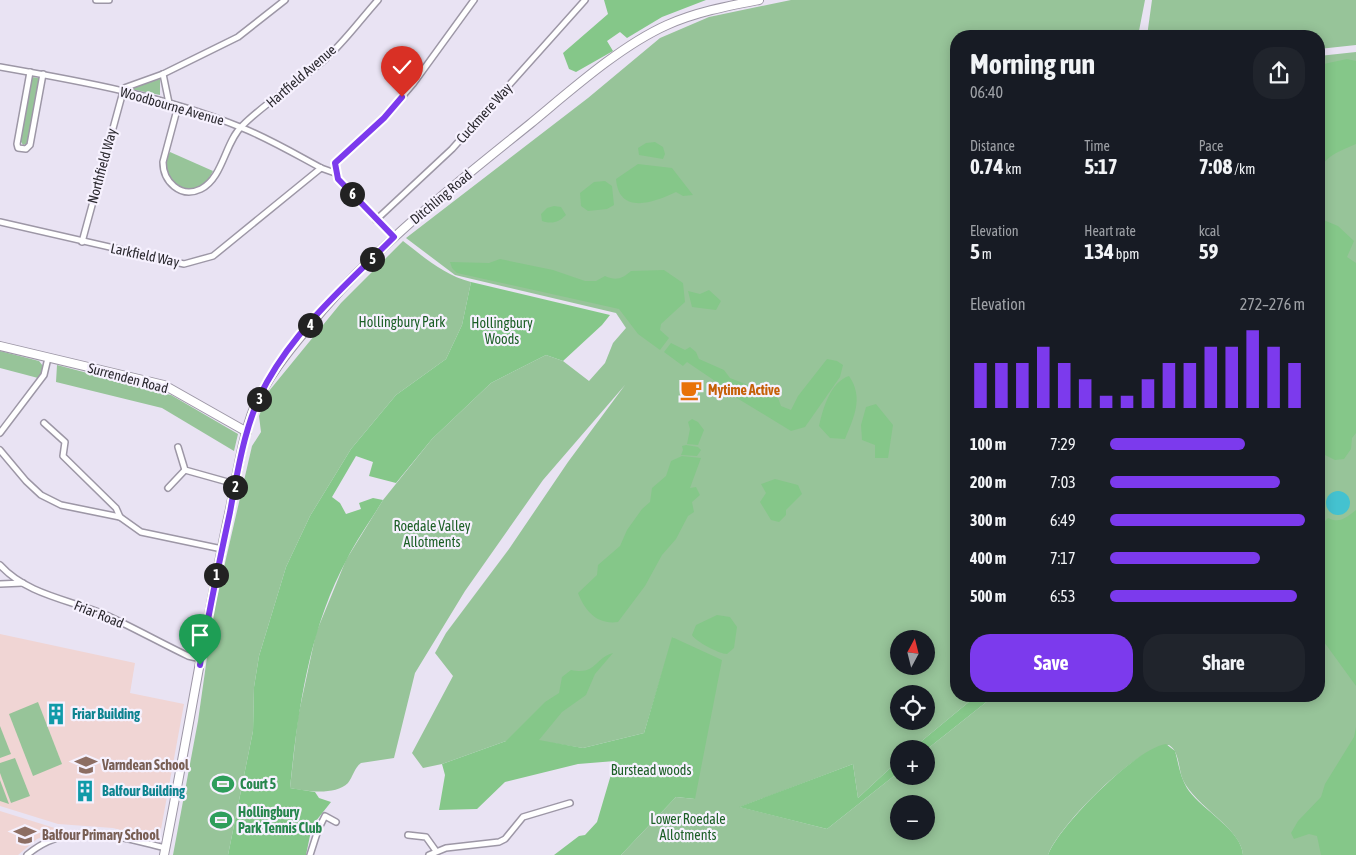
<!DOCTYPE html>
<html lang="en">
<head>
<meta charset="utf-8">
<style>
  body { margin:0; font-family:"Asap Condensed",sans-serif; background:#20242c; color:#f1f3f6; height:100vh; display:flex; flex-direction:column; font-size:19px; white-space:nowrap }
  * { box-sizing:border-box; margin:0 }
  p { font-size:16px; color:#9ea1a6 }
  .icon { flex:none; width:28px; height:28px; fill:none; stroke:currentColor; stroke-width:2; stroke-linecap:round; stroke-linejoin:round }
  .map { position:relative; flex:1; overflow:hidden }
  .sheet { position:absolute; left:950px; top:30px; width:375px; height:672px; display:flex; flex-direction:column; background:#171b24; border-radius:20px; box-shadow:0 2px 12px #0003 }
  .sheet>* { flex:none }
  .needle { width:32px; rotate:7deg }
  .tools { position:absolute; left:890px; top:630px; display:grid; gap:10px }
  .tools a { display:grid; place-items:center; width:45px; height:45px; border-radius:50%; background:#171b24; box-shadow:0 2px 12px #0003; font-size:25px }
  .pin { position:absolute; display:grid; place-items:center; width:42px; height:42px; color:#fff; margin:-51px -21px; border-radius:50% 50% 50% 0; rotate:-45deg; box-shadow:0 0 5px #0007 }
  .pin .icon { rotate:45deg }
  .km { position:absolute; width:25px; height:25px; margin:-12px; border-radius:50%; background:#222; color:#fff; font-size:14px; line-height:25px; text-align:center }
  .round { display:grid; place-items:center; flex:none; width:52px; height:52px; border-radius:20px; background:#20242c }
  .head { display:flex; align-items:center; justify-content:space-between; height:85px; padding:0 20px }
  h1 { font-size:28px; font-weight:700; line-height:38px }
  .stats { display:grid; grid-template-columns:repeat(3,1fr); gap:8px; height:85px; padding:5px 20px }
  .stats div { display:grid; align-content:center }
  .stats b { font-size:21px; font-weight:700 }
  .stats small { font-size:14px; font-weight:400 }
  .stats p { font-size:14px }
  .chart { height:140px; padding:10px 20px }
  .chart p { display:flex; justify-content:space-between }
  .chart svg { width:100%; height:90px; margin-top:5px; stroke:#7c3aed; stroke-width:6 }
  .button { display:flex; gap:10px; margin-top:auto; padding:10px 20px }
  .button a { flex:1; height:58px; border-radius:20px; background:#7c3aed; color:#fff; font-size:20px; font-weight:700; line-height:58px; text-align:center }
  .button a+a { background:#20242c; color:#f1f3f6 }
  ul { padding:0 20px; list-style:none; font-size:16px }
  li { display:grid; grid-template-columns:80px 60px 1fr; align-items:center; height:38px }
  li i { height:12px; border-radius:6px; background:#7c3aed }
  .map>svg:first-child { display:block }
</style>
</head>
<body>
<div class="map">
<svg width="1356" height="855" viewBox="0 0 1356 855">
  <rect width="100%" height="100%" fill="#e9e3f3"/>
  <g fill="#f0d5d4">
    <path d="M0,634L135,663L130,693L184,704L159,840L113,828L58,824L0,806Z"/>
    <path d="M0,811L61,830L37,839L18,855H0Z"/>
  </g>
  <g fill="#97c499" fill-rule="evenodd">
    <path d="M791,0H1145L1138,36H956V696H976L912,749H899V760L858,798L853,764L740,807L827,829L899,772V776H926V750L994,696H1319V56L1356,52V855H1243C1242,829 1195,806 1183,780C1178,769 1180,752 1169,745C1138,745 1058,826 1048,855H621L676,797L695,799L673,637L644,733L583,748L539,741H506L442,764L423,768L412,753L453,676L435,653L446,633L509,549L568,462L625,385L543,480L465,591L415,673L394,758L361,763C354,768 353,777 348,783C335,796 305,791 290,788L298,717L316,633L346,560L383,500L432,439L491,383L546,355L563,361L589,381L605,363L613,343L626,328L616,313L455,275L406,238L588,98L660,38L709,17ZM899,639H926V666H899ZM899,694H926V721H899ZM899,804H926V831H899Z"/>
    <path d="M1152,0H1356V45L1319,49V36H1147Z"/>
    <path d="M32,77L39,78L27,144L23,145L20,140Z"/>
    <path d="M160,79V95L130,89Z"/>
    <path d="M170,152L213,171C206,186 193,194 177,185C165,177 163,164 170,152Z"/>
    <path d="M403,241C425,258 444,275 471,282L462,325L446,359L396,395L351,449L310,516L286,567L259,656L254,687L253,731L228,855H173L198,721L213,615L252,446L261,432L259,416L269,391L341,303Z"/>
    <path d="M0,351L39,361L43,366L42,372L38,378L0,368Z"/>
    <path d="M57,365L171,395L238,434L234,451L162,408L56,382Z"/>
    <path d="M38,702L62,764L33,776L9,714Z"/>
    <path d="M0,726L11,754L0,758Z"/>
    <path d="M15,758L30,796L11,803L0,773V763Z"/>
    <path d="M0,780L9,804L0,801Z"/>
  </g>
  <g fill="#85c789">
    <path d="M604,0H706L662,17L627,38L620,32L607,41L613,51L576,72L569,69L563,53L608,14Z"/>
    <path d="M1347,59L1356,61V144C1334,154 1313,159 1324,188L1319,199V65Z"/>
    <path d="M655,142L663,147L665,154L663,159L639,155L638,148L646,143Z"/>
    <path d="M638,164L672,168L693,195L683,196L676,192C653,203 619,215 616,179Z"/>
    <path d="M605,181L612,186L614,205L607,209L588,211L581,206L580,193L594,182Z"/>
    <path d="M554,206L561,207L566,215C558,223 552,224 542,221L541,214L547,208Z"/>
    <path d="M1319,213L1321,219L1338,226L1354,241L1347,257L1356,263V433L1352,438L1351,449L1344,459L1335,460L1319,452Z"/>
    <path d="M500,259L553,270L585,281H596L605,276C616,281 622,279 631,271L664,270L683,283L685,302L661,324L660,330L669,338L660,350L638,334L619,309L457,273L452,268L450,262L489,263Z"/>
    <path d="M471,282L610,315L602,325L563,361L546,355L491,383L432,439L396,483L369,476L373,462L356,456L332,497L340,503L346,514L361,509L359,503L373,498L383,500C371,520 357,539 347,559C309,629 298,710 290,788L315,792L319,798L331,802L312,826L306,855H228L253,731L254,687L259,656L286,567L310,516L351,449L396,395L446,359L462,325Z"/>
    <path d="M709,290L721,301L716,310L692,307L688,291L700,294Z"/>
    <path d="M671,343L685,350L690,347L696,352L699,359L724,370L730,378L753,387L765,398L768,395H777L781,406L791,410L798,396L827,359L837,361L843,365L840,377L805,427L791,431L722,389L721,385L687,362L683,366L664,352Z"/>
    <path d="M849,376C864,398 854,417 845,439L830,438L819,426C823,409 830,382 849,376Z"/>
    <path d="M876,404L893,425L888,458H875V445L862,440L861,425L866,407Z"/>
    <path d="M692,419L698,422L704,430L698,445L687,444L690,429L688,422Z"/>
    <path d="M686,445L698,447L701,450L697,456L681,455L683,450L682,446Z"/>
    <path d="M682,456L701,458L690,488L696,487L700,495L692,502L694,512L688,516L676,539L662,555L645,586L618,622C597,625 585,611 578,593L597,575L598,565L620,546L627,530L642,509L650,502L652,488L666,476L671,461Z"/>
    <path d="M775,479L798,485L802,494L786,510V515L779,522L771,520L760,502L766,493L761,484Z"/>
    <path d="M1356,510V686L1319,635L1325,521L1328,518C1340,524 1347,517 1356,510Z"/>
    <path d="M717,615L730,617L737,627L734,648L727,654C719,654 695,641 692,635L696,625Z"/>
    <path d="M672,637L722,660L695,799L676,797L621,855H554L579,836L585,835L597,822L615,761L578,764L505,782L477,809L439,810L445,775L442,764L506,741L545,702L559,693L562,677L571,670C597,675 593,659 613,653L595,674L586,695L562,712L539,740L583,748L644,733Z"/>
    <path d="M976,696H994L926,750L912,749Z"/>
    <path d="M1356,727V855H1321L1317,836L1309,834L1294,839L1291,833L1298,821L1321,797L1325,784L1354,737Z"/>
    <path d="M1166,744L1175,751C1179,765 1180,778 1189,791C1203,810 1242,831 1243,855H1048C1058,827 1136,748 1166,744Z"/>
    <path d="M899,760V772L827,829L739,807L853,764L858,798Z"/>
  </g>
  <circle fill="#44c2d0" cx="1338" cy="503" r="12"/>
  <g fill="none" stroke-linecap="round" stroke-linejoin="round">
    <g stroke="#9d97a6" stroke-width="8">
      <g id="street">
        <path d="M96,0H109"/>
        <path d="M0,67C80,81 164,96 240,127C268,138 295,154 321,168L335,173"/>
        <path d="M30,72L17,144L18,148L26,149L30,145L43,74"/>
        <path d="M163,74L169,103"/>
        <path d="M178,106L163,162C163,181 180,199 201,189C223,178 225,142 242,126C266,102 296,84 322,62C343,44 360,20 378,0"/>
        <path d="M376,220L452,149L585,0"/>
        <path d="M0,222L184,264L213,256L321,168"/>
        <path d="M394,237L338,179L335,163L384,118L413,84L474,0"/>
        <path d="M82,242L124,88L163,74L238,37L285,0"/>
        <path d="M44,423L65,442L63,456L116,508L120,517"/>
        <path d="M0,433L44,375L48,358"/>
        <path d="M178,447L185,470L235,484"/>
        <path d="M0,450L26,481L41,495L61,505L120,517L141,532L222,549"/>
        <path d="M168,488L185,470"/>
        <path d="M0,565C27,595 71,600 106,615C134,628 161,643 188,656L201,659"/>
        <path d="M0,584L23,583"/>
        <path d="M408,835L426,837L436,851"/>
        <path d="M27,855C68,819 119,837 166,848"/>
        <path d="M310,855L318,830L325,816L336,822"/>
        <path d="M429,855L446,848L499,842L505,839L523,817L570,803"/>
      </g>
    </g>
    <g stroke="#9d97a6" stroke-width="10">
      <g id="secondary">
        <path d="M0,346L164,385L247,432"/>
        <path d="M164,855C186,745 204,633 227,523C235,489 241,440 254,408C267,378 286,354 307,329C370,250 452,187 530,124C570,91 620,46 667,25C696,12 728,6 759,0"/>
      </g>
    </g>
    <use href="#street" stroke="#fff" stroke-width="5"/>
    <use href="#secondary" stroke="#fff" stroke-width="8"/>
  </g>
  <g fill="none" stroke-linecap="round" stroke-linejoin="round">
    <g stroke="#fff" stroke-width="10">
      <path id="route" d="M200,665C208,614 219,563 230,512C238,469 245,421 267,382C298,326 349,282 394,237L338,179L335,163L384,118L402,97"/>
    </g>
    <use href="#route" stroke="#7c3aed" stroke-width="6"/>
  </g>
  <defs>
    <g id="cafe-bare" transform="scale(1.725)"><path d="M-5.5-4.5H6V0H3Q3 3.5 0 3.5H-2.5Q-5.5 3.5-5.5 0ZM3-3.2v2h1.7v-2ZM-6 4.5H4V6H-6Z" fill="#e8710a" stroke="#f6f1fe" stroke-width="2.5" paint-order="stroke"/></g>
    <g id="building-bare" transform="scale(1.725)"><path d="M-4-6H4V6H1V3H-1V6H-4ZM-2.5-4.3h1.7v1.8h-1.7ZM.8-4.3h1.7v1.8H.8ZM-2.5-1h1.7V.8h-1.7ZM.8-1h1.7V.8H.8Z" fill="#0f9aa8" stroke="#f6f1fe" stroke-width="2.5" paint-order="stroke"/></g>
    <g id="school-bare" transform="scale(1.725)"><path d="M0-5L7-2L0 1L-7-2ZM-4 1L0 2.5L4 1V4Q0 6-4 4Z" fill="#8d6e63" stroke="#f6f1fe" stroke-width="2.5" paint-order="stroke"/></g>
    <g id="stadium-bare" transform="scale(1.725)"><path d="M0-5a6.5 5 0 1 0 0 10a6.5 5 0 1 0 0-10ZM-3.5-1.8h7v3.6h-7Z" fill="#2e9e5b" stroke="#f6f1fe" stroke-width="2.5" paint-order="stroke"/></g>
  </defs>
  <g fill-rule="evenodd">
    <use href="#cafe-bare" x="691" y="390"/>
    <use href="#building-bare" x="56" y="714"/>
    <use href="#school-bare" x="86" y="765"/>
    <use href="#stadium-bare" x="223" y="784"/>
    <use href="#building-bare" x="85" y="791"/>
    <use href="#stadium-bare" x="221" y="820"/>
    <use href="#school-bare" x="25" y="835"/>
  </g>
  <g text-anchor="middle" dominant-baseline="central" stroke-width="4.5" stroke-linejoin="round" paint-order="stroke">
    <g font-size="14" fill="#2b292f" stroke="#f6f1fe">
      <text transform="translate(301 76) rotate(-41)">Hartfield Avenue</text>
      <text transform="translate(172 106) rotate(16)">Woodbourne Avenue</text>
      <text transform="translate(484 113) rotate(-48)">Cuckmere Way</text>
      <text transform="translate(102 166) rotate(-75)">Northfield Way</text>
      <text transform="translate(441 197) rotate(-40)">Ditchling Road</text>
      <text transform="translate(145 255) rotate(12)">Larkfield Way</text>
      <text transform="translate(128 378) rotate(15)">Surrenden Road</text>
      <text transform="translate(99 614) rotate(22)">Friar Road</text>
    </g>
    <g font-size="14" fill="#1c5f26" stroke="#f6f1fe">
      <text x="402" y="322">Hollingbury Park</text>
      <text x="502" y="323">Hollingbury<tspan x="502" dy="16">Woods</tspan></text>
      <text x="432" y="526">Roedale Valley<tspan x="432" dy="16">Allotments</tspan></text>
      <text x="651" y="770">Burstead woods</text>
      <text x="688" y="819">Lower Roedale<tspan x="688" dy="16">Allotments</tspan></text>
    </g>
    <g font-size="14" font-weight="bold" fill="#c56008" stroke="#f6f1fe" text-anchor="start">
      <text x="708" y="390">Mytime Active</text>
    </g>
    <g font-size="14" font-weight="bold" fill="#0d838f" stroke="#f6f1fe" text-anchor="start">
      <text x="72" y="714">Friar Building</text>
      <text x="102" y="791">Balfour Building</text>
    </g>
    <g font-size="14" font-weight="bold" fill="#785e54" stroke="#f6f1fe" text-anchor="start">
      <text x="102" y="765">Varndean School</text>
      <text x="42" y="835">Balfour Primary School</text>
    </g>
    <g font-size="14" font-weight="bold" fill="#27864d" stroke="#f6f1fe" text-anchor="start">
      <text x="240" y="784">Court 5</text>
      <text x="238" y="812">Hollingbury<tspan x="238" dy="16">Park Tennis Club</tspan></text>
    </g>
  </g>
</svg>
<div class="tools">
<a><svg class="needle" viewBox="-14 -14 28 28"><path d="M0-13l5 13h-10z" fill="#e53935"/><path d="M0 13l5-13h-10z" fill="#9ea1a6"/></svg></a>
<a><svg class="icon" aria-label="locate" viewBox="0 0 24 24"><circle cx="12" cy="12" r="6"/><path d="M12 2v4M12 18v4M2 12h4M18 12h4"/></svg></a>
<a>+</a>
<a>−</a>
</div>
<div class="pin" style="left:200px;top:665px;background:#1e9e55"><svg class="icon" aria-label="arrive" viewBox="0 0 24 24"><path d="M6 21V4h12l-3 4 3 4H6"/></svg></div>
<div class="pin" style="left:402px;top:97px;background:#d93025"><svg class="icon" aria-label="check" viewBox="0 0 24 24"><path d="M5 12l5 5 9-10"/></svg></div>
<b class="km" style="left:216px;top:575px">1</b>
<b class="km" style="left:235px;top:487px">2</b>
<b class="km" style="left:259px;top:399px">3</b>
<b class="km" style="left:310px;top:325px">4</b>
<b class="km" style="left:372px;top:259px">5</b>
<b class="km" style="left:352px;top:194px">6</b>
<section class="sheet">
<div class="head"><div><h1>Morning run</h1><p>06:40</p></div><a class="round"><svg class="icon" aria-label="share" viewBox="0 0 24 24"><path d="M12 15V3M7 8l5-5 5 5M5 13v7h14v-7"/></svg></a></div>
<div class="stats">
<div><p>Distance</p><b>0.74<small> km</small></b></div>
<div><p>Time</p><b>5:17</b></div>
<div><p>Pace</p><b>7:08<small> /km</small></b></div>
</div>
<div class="stats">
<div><p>Elevation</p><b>5<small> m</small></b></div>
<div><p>Heart rate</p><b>134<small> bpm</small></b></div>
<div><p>kcal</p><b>59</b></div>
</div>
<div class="chart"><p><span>Elevation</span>272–276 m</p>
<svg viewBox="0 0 160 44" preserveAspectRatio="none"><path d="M5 44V22M15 44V22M25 44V22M35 44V14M45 44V22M55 44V30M65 44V38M75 44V38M85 44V30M95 44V22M105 44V22M115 44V14M125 44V14M135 44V6M145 44V14M155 44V22"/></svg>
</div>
<ul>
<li><b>100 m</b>7:29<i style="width:69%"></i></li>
<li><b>200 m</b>7:03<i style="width:87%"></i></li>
<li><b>300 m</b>6:49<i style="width:100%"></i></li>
<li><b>400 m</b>7:17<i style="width:77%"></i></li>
<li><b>500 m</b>6:53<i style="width:96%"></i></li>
</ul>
<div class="button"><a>Save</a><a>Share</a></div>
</section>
</div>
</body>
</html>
